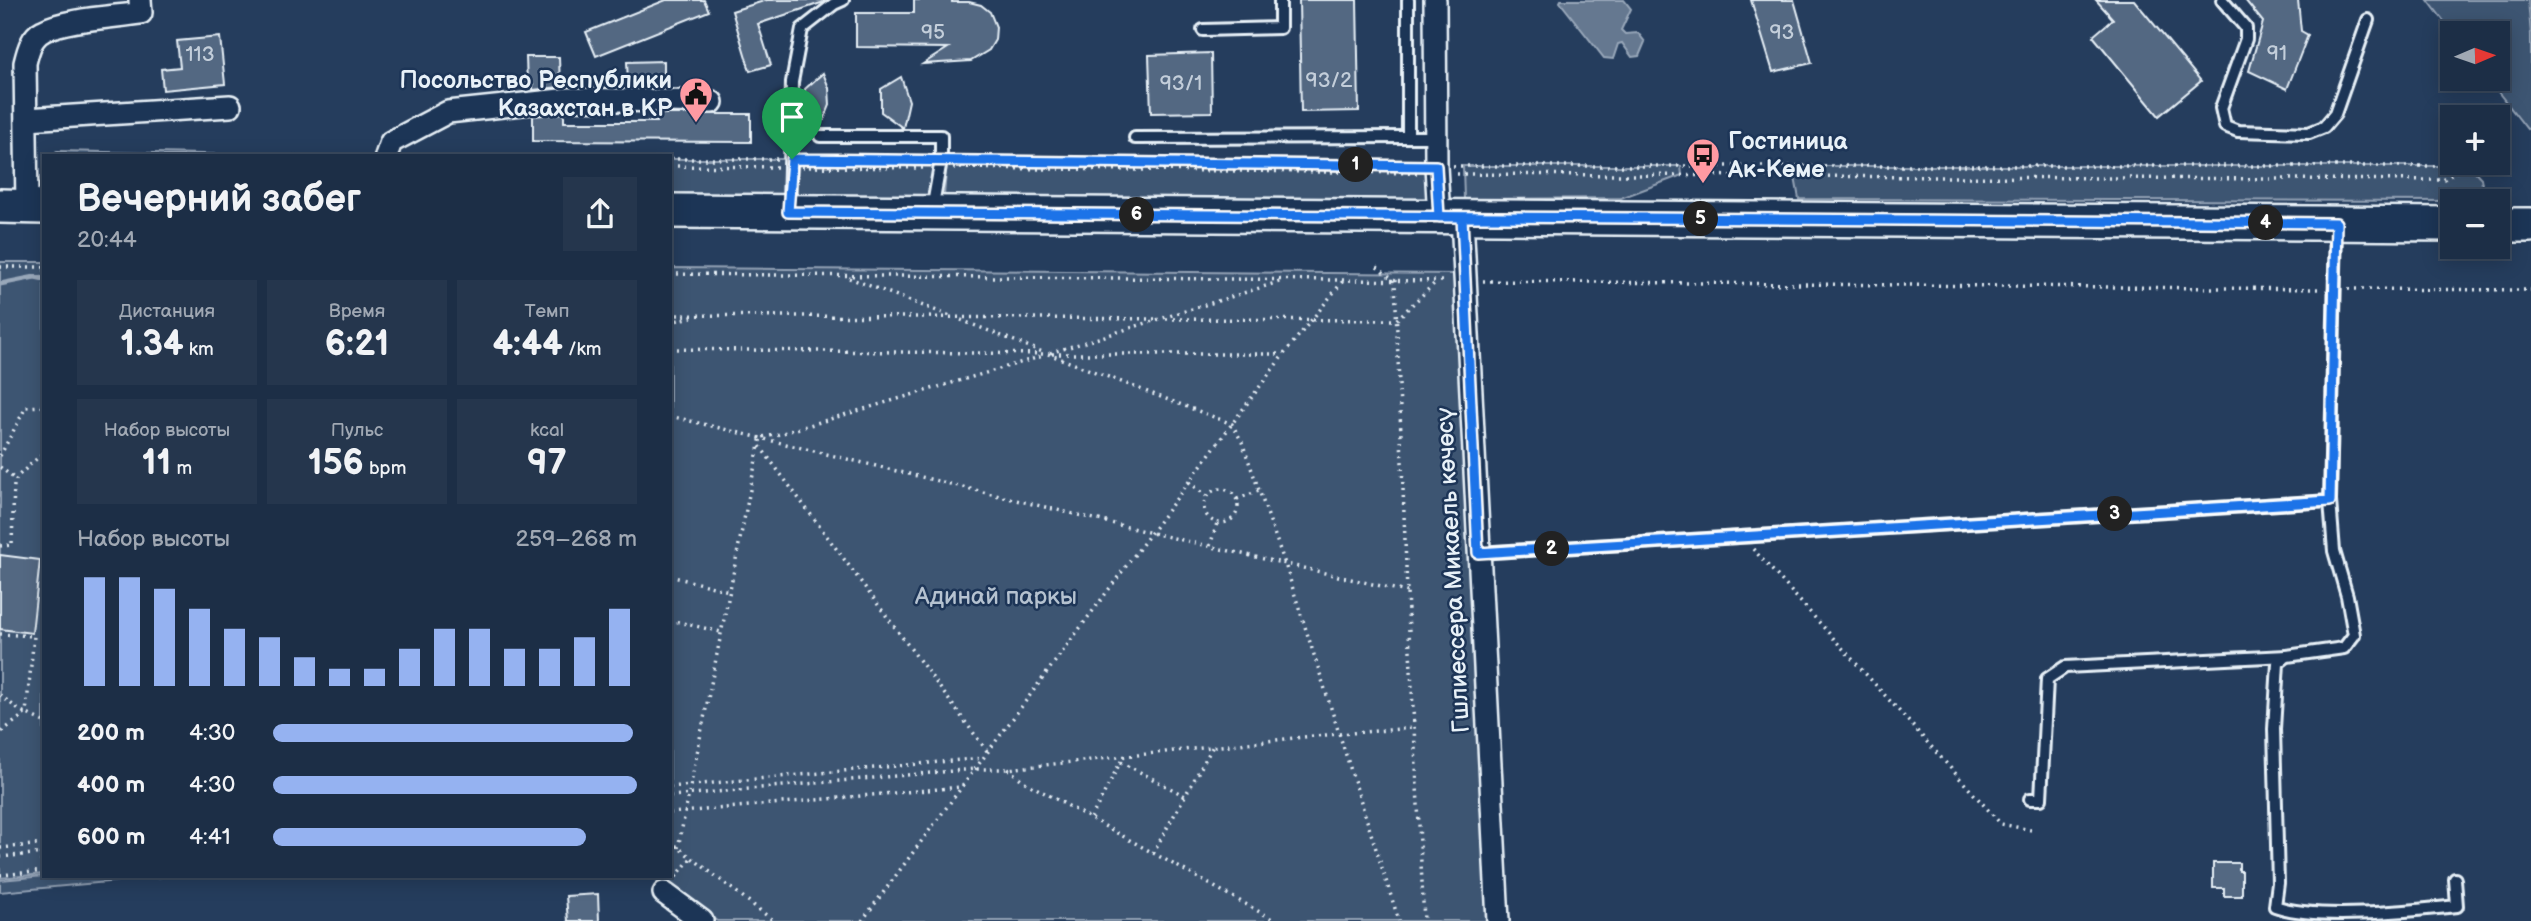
<!DOCTYPE html>
<html lang="ru">
<head>
<meta charset="utf-8">
<style>
  body { margin:0; font-family:"Balsamiq Sans",sans-serif; background:#25364d; color:#f1f3f6; height:100vh; display:flex; flex-direction:column; font-size:26px; white-space:nowrap }
  * { box-sizing:border-box; margin:0 }
  p { font-size:23px; color:#a0a8b3 }
  .icon { flex:none; width:38px; height:38px; fill:none; stroke:currentColor; stroke-width:2; stroke-linecap:round; stroke-linejoin:round }
  .map { position:relative; flex:1; overflow:hidden }
  .side { position:absolute; left:42px; top:154px; width:630px; height:724px; display:flex; flex-direction:column; background:#1c2e46; border-radius:0px; box-shadow:0 4px 18px #0003,0 0 0 2px #3a4a5f }
  .side>* { flex:none }
  .needle { width:46px; rotate:88deg }
  .fabs { position:absolute; left:2440px; top:21px; display:grid; gap:14px }
  .fabs a { display:grid; place-items:center; width:70px; height:70px; border-radius:0px; background:#1c2e46; box-shadow:0 4px 18px #0003,0 0 0 2px #3a4a5f; font-size:35px }
  .pin { position:absolute; display:grid; place-items:center; width:60px; height:60px; color:#fff; margin:-72px -30px; border-radius:50% 50% 50% 0; rotate:-45deg; box-shadow:0 0 7px #0007 }
  .pin .icon { rotate:45deg }
  .km { position:absolute; width:35px; height:35px; margin:-18px; border-radius:50%; background:#222; color:#fff; font-size:19px; line-height:35px; text-align:center }
  .round { display:grid; place-items:center; flex:none; width:74px; height:74px; border-radius:0px; background:#25364d }
  .head { display:flex; align-items:center; justify-content:space-between; height:119px; padding:0 35px }
  h1 { font-size:38px; font-weight:700; line-height:52px }
  .figures { display:grid; grid-template-columns:repeat(3,1fr); gap:10px; height:119px; padding:7px 35px }
  .figures div { display:grid; align-content:center; border-radius:0px; background:#25364d; text-align:center }
  .figures b { font-size:35px; font-weight:700 }
  .figures small { font-size:19px; font-weight:400 }
  .figures p { font-size:19px }
  .chart { height:196px; padding:14px 35px }
  .chart p { display:flex; justify-content:space-between }
  .chart svg { width:100%; height:126px; margin-top:7px; stroke:#95b2f1; stroke-width:6 }
  ul { padding:0 35px; list-style:none; font-size:23px }
  li { display:grid; grid-template-columns:112px 84px 1fr; align-items:center; height:52px }
  li i { height:18px; border-radius:9px; background:#95b2f1 }
  .map>svg:first-child { display:block }
</style>
</head>
<body>
<div class="map">
<svg width="2531" height="921" viewBox="0 0 2531 921">
  <rect width="100%" height="100%" fill="#253d5d"/>
  <filter id="ink" filterUnits="userSpaceOnUse"><feTurbulence type="fractalNoise" baseFrequency=".0143" numOctaves="2"/><feDisplacementMap in="SourceGraphic" scale="14" xChannelSelector="R" yChannelSelector="G"/><feConvolveMatrix kernelMatrix="1 2 1 2 8 2 1 2 1" color-interpolation-filters="sRGB"/></filter>
  <g filter="url(#ink)">
    <g fill="#3e5472" stroke="#93a2b5" stroke-width="2">
      <path d="M2428,0H2528L2531,35V128L2527,129L2488,79H2497V33H2453Z"/>
      <path d="M57,151L297,156H60Z"/>
      <path d="M670,159H785L783,200L670,199Z"/>
      <path d="M799,159L935,160L927,201L796,199Z"/>
      <path d="M947,160L1429,166L1428,202L944,196Z"/>
      <path d="M1463,166H1681L1682,175L1621,198L1464,199Z"/>
      <path d="M1793,166H2470L2481,178L2483,191L2475,200L2466,201L1799,199Z"/>
      <path d="M0,262H44V874L0,878Z"/>
      <path d="M670,268L1459,274L1494,921H717L657,877H670Z"/>
      <path d="M44,876V877H162L0,892V880Z"/>
    </g>
    <path fill="#657890" stroke="#99a8ba" stroke-width="2" d="M1561,0H1624L1631,9L1621,30L1625,34L1638,33L1645,42L1639,56L1632,57L1622,43L1618,44L1613,59L1604,58L1560,2Z"/>
    <g fill="none" stroke-linecap="round" stroke-linejoin="round">
      <path stroke="#99a8ba" stroke-width="5" d="M0,284L35,277L44,279"/>
    </g>
    <g fill="#536782" stroke="#e8f1f8" stroke-width="2">
      <path d="M666,0H704L709,11L596,56L586,32Z"/>
      <path d="M767,0H824V2L758,24L771,65L750,71L732,11Z"/>
      <path d="M914,0H952V2H969L981,5L990,12L996,27L995,40L989,50L971,61L923,64L948,48L856,47V13H914Z"/>
      <path d="M1299,0H1357L1359,111L1301,112Z"/>
      <path d="M1751,0H1794L1812,63L1773,72Z"/>
      <path d="M2096,0H2134L2201,81L2159,116L2093,36L2113,19Z"/>
      <path d="M2245,0H2298L2301,31L2308,35L2287,89L2249,71L2263,22Z"/>
      <path d="M220,37L225,84L163,90L161,69L180,67L177,41Z"/>
      <path d="M1211,53L1212,112L1151,113L1149,55Z"/>
      <path d="M526,57H559L560,87L533,90V84H527Z"/>
      <path d="M664,61V83H628L627,62Z"/>
      <path d="M823,73L829,88L830,105L824,120L815,129L799,113V102L805,101V89Z"/>
      <path d="M901,77L909,101L903,128L881,112V89Z"/>
      <path d="M564,113V122H657V114H751V142L533,141V116Z"/>
      <path d="M0,555L40,560L32,633L0,629Z"/>
      <path d="M2213,863H2239V871H2242V896H2224V888H2213Z"/>
      <path d="M598,894L599,921H568L566,896Z"/>
    </g>
    <g fill="none" stroke-linecap="round" stroke-linejoin="round">
      <g stroke="#e8f1f8" stroke-width="16">
        <g id="service">
          <path d="M1408,0V137H1435"/>
          <path d="M2222,0L2246,28V39L2221,108L2225,126L2238,131L2309,133L2324,127L2335,114L2368,20"/>
          <path d="M1203,30L1280,28V0"/>
          <path d="M820,136H941V160L932,210"/>
          <path d="M1135,138L1408,137"/>
          <path d="M789,208L792,82L802,29L834,4L843,0"/>
          <path d="M2336,226L2330,501L2334,551L2347,596L2354,635L2344,648L2287,656L2278,663L2274,729L2278,883L2275,906C2316,921 2409,911 2457,906L2455,879"/>
          <path d="M1478,553L2330,501"/>
          <path d="M2030,799H2041L2047,679L2065,667L2287,656"/>
        </g>
      </g>
      <g stroke="#e8f1f8" stroke-width="26">
        <g id="minor">
          <path d="M1435,0L1436,166L1439,217"/>
          <path d="M27,119L230,106"/>
          <path d="M386,156L391,142L448,112L570,99L712,102"/>
          <path d="M27,207L25,63C28,51 31,37 43,31C64,19 116,17 141,13L140,0"/>
          <path d="M1462,217L1498,921"/>
          <path d="M664,893L702,921"/>
        </g>
      </g>
      <g stroke="#e8f1f8" stroke-width="38">
        <g id="primary">
          <path d="M0,206L44,207"/>
          <path d="M670,211L2452,224"/>
          <path d="M2497,225H2531"/>
        </g>
      </g>
      <g stroke="#e8f1f8" stroke-width="3.5" stroke-dasharray="2 5" stroke-linecap="butt">
        <path d="M52,156H60"/>
        <path d="M670,159H777"/>
        <path d="M802,159L928,160"/>
        <path d="M953,160L1418,166"/>
        <path d="M670,166L777,167"/>
        <path d="M1453,166H2470"/>
        <path d="M802,167L927,168"/>
        <path d="M953,168L1417,173"/>
        <path d="M1457,174L2443,180L2464,167"/>
        <path d="M0,267H44"/>
        <path d="M1377,267L1395,281L1407,592L1424,921"/>
        <path d="M670,274L1446,281"/>
        <path d="M849,278L953,317"/>
        <path d="M1483,281L2322,289"/>
        <path d="M2348,289L2531,290"/>
        <path d="M670,315L1158,319"/>
        <path d="M1166,319L1396,320L1437,281"/>
        <path d="M961,320L1045,353"/>
        <path d="M670,322L692,317"/>
        <path d="M670,349L1048,354L1232,424L1242,442L1285,564L1399,921"/>
        <path d="M1050,353L1282,281"/>
        <path d="M1052,354H1282"/>
        <path d="M670,416L1152,533L1407,592"/>
        <path d="M0,456L26,407L44,406"/>
        <path d="M0,467L16,480"/>
        <path d="M1189,482L1206,496"/>
        <circle cx="1221" cy="506" r="17"/>
        <path d="M1237,499L1259,491"/>
        <path d="M0,546L12,545L14,484L18,476L44,452"/>
        <path d="M1210,546L1217,523"/>
        <path d="M1753,549L2001,824L2031,830"/>
        <path d="M670,576L729,591"/>
        <path d="M670,620L721,632"/>
        <path d="M0,634L34,636L26,713L0,733"/>
        <path d="M0,695L19,710L44,722"/>
        <path d="M987,751L759,445L761,437L776,435L1043,356"/>
        <path d="M1121,762L1185,796"/>
        <path d="M1008,769L1025,782L1276,921"/>
        <path d="M670,787L983,758"/>
        <path d="M670,796L975,769H1008L1314,736L1413,728"/>
        <path d="M670,813L961,787"/>
        <path d="M1091,818L1121,761"/>
        <path d="M670,841L774,921"/>
        <path d="M0,848L44,844"/>
        <path d="M678,848L759,445"/>
        <path d="M41,853L42,871"/>
        <path d="M1153,853L1213,746"/>
        <path d="M0,857L44,853"/>
        <path d="M0,875L44,871"/>
        <path d="M676,877L691,858"/>
        <path d="M862,921L1284,354L1343,281"/>
      </g>
      <use href="#service" stroke="#1d3557" stroke-width="10"/>
      <use href="#minor" stroke="#1d3557" stroke-width="21"/>
      <use href="#primary" stroke="#1d3557" stroke-width="33"/>
    </g>
  </g>
  <g fill="none" stroke-linecap="round" stroke-linejoin="round" filter="url(#ink)">
    <g stroke="#fff" stroke-width="14">
      <path id="route" d="M792,159L1436,166L1439,217H1462L1478,553L2330,501L2336,223C1820,220 1304,215 788,212L792,159"/>
    </g>
    <use href="#route" stroke="#1a73e8" stroke-width="9"/>
  </g>
  <defs>
    <g id="civic-pin" transform="scale(1.75)"><path d="M0 17L-7.5 6A9.5 9.5 0 1 1 7.5 6Z" fill="#ff9aa2" stroke="#1d3557"/><path d="M-.6-6.5H3V-4.5H.6V-3L4-1V1h2V6H-6V1h2V-1L-.6-3ZM-1.2 2.5V6h2.4V2.5Z" fill="#111"/></g>
    <g id="bus-pin" transform="scale(1.75)"><path d="M0 17L-7.5 6A9.5 9.5 0 1 1 7.5 6Z" fill="#ff9aa2" stroke="#1d3557"/><path d="M-5-6H5V4H4V6H2V4H-2V6H-4V4H-5ZM-3.5-4V0h7V-4ZM-3.5 1.2v1.5H-2V1.2ZM2 1.2v1.5H3.5V1.2Z" fill="#111"/></g>
  </defs>
  <g fill-rule="evenodd">
    <use href="#civic-pin" x="696" y="94"/>
    <use href="#bus-pin" x="1703" y="155"/>
  </g>
  <g text-anchor="middle" dominant-baseline="central" stroke-width="5" stroke-linejoin="round" paint-order="stroke">
    <g font-size="21" fill="#c3ceda">
      <text x="933" y="32">95</text>
      <text x="1782" y="32">93</text>
      <text x="2277" y="53">91</text>
      <text x="200" y="54">113</text>
      <text x="1329" y="80">93/2</text>
      <text x="1181" y="83">93/1</text>
    </g>
    <g font-size="24" font-weight="bold" fill="#e8f1f8" stroke="#1d3557" text-anchor="end">
      <text x="672" y="80">Посольство Республики<tspan x="672" dy="28">Казахстан в КР</tspan></text>
      <text x="1728" y="141" text-anchor="start">Гостиница<tspan x="1728" dy="28">Ак-Кеме</tspan></text>
    </g>
    <g font-size="24" fill="#e8f1f8" stroke="#1d3557">
      <text transform="translate(1453 570) rotate(-93)">Гшлиессера Микаель көчөсү</text>
    </g>
    <g font-size="24" fill="#b5c2d0" stroke="#1d3557">
      <text x="996" y="596">Адинай паркы</text>
    </g>
  </g>
</svg>
<div class="fabs">
<a><svg class="needle" viewBox="-14 -14 28 28"><path d="M0-13l5 13h-10z" fill="#e53935"/><path d="M0 13l5-13h-10z" fill="#a0a8b3"/></svg></a>
<a>+</a>
<a>−</a>
</div>
<div class="pin" style="left:792px;top:159px;background:#1e9e55"><svg class="icon" aria-label="arrive" viewBox="0 0 24 24"><path d="M6 21V4h12l-3 4 3 4H6"/></svg></div>
<b class="km" style="left:1356px;top:165px">1</b>
<b class="km" style="left:1552px;top:549px">2</b>
<b class="km" style="left:2115px;top:514px">3</b>
<b class="km" style="left:2266px;top:223px">4</b>
<b class="km" style="left:1701px;top:219px">5</b>
<b class="km" style="left:1137px;top:215px">6</b>
<section class="side">
<div class="head"><div><h1>Вечерний забег</h1><p>20:44</p></div><a class="round"><svg class="icon" aria-label="share" viewBox="0 0 24 24"><path d="M12 15V3M7 8l5-5 5 5M5 13v7h14v-7"/></svg></a></div>
<div class="figures">
<div><p>Дистанция</p><b>1.34<small> km</small></b></div>
<div><p>Время</p><b>6:21</b></div>
<div><p>Темп</p><b>4:44<small> /km</small></b></div>
</div>
<div class="figures">
<div><p>Набор высоты</p><b>11<small> m</small></b></div>
<div><p>Пульс</p><b>156<small> bpm</small></b></div>
<div><p>kcal</p><b>97</b></div>
</div>
<div class="chart"><p><span>Набор высоты</span>259–268 m</p>
<svg viewBox="0 0 160 44" preserveAspectRatio="none"><path d="M5 44V6M15 44V6M25 44V10M35 44V17M45 44V24M55 44V27M65 44V34M75 44V38M85 44V38M95 44V31M105 44V24M115 44V24M125 44V31M135 44V31M145 44V27M155 44V17"/></svg>
</div>
<ul>
<li><b>200 m</b>4:30<i style="width:99%"></i></li>
<li><b>400 m</b>4:30<i style="width:100%"></i></li>
<li><b>600 m</b>4:41<i style="width:86%"></i></li>
</ul>
</section>
</div>
</body>
</html>
